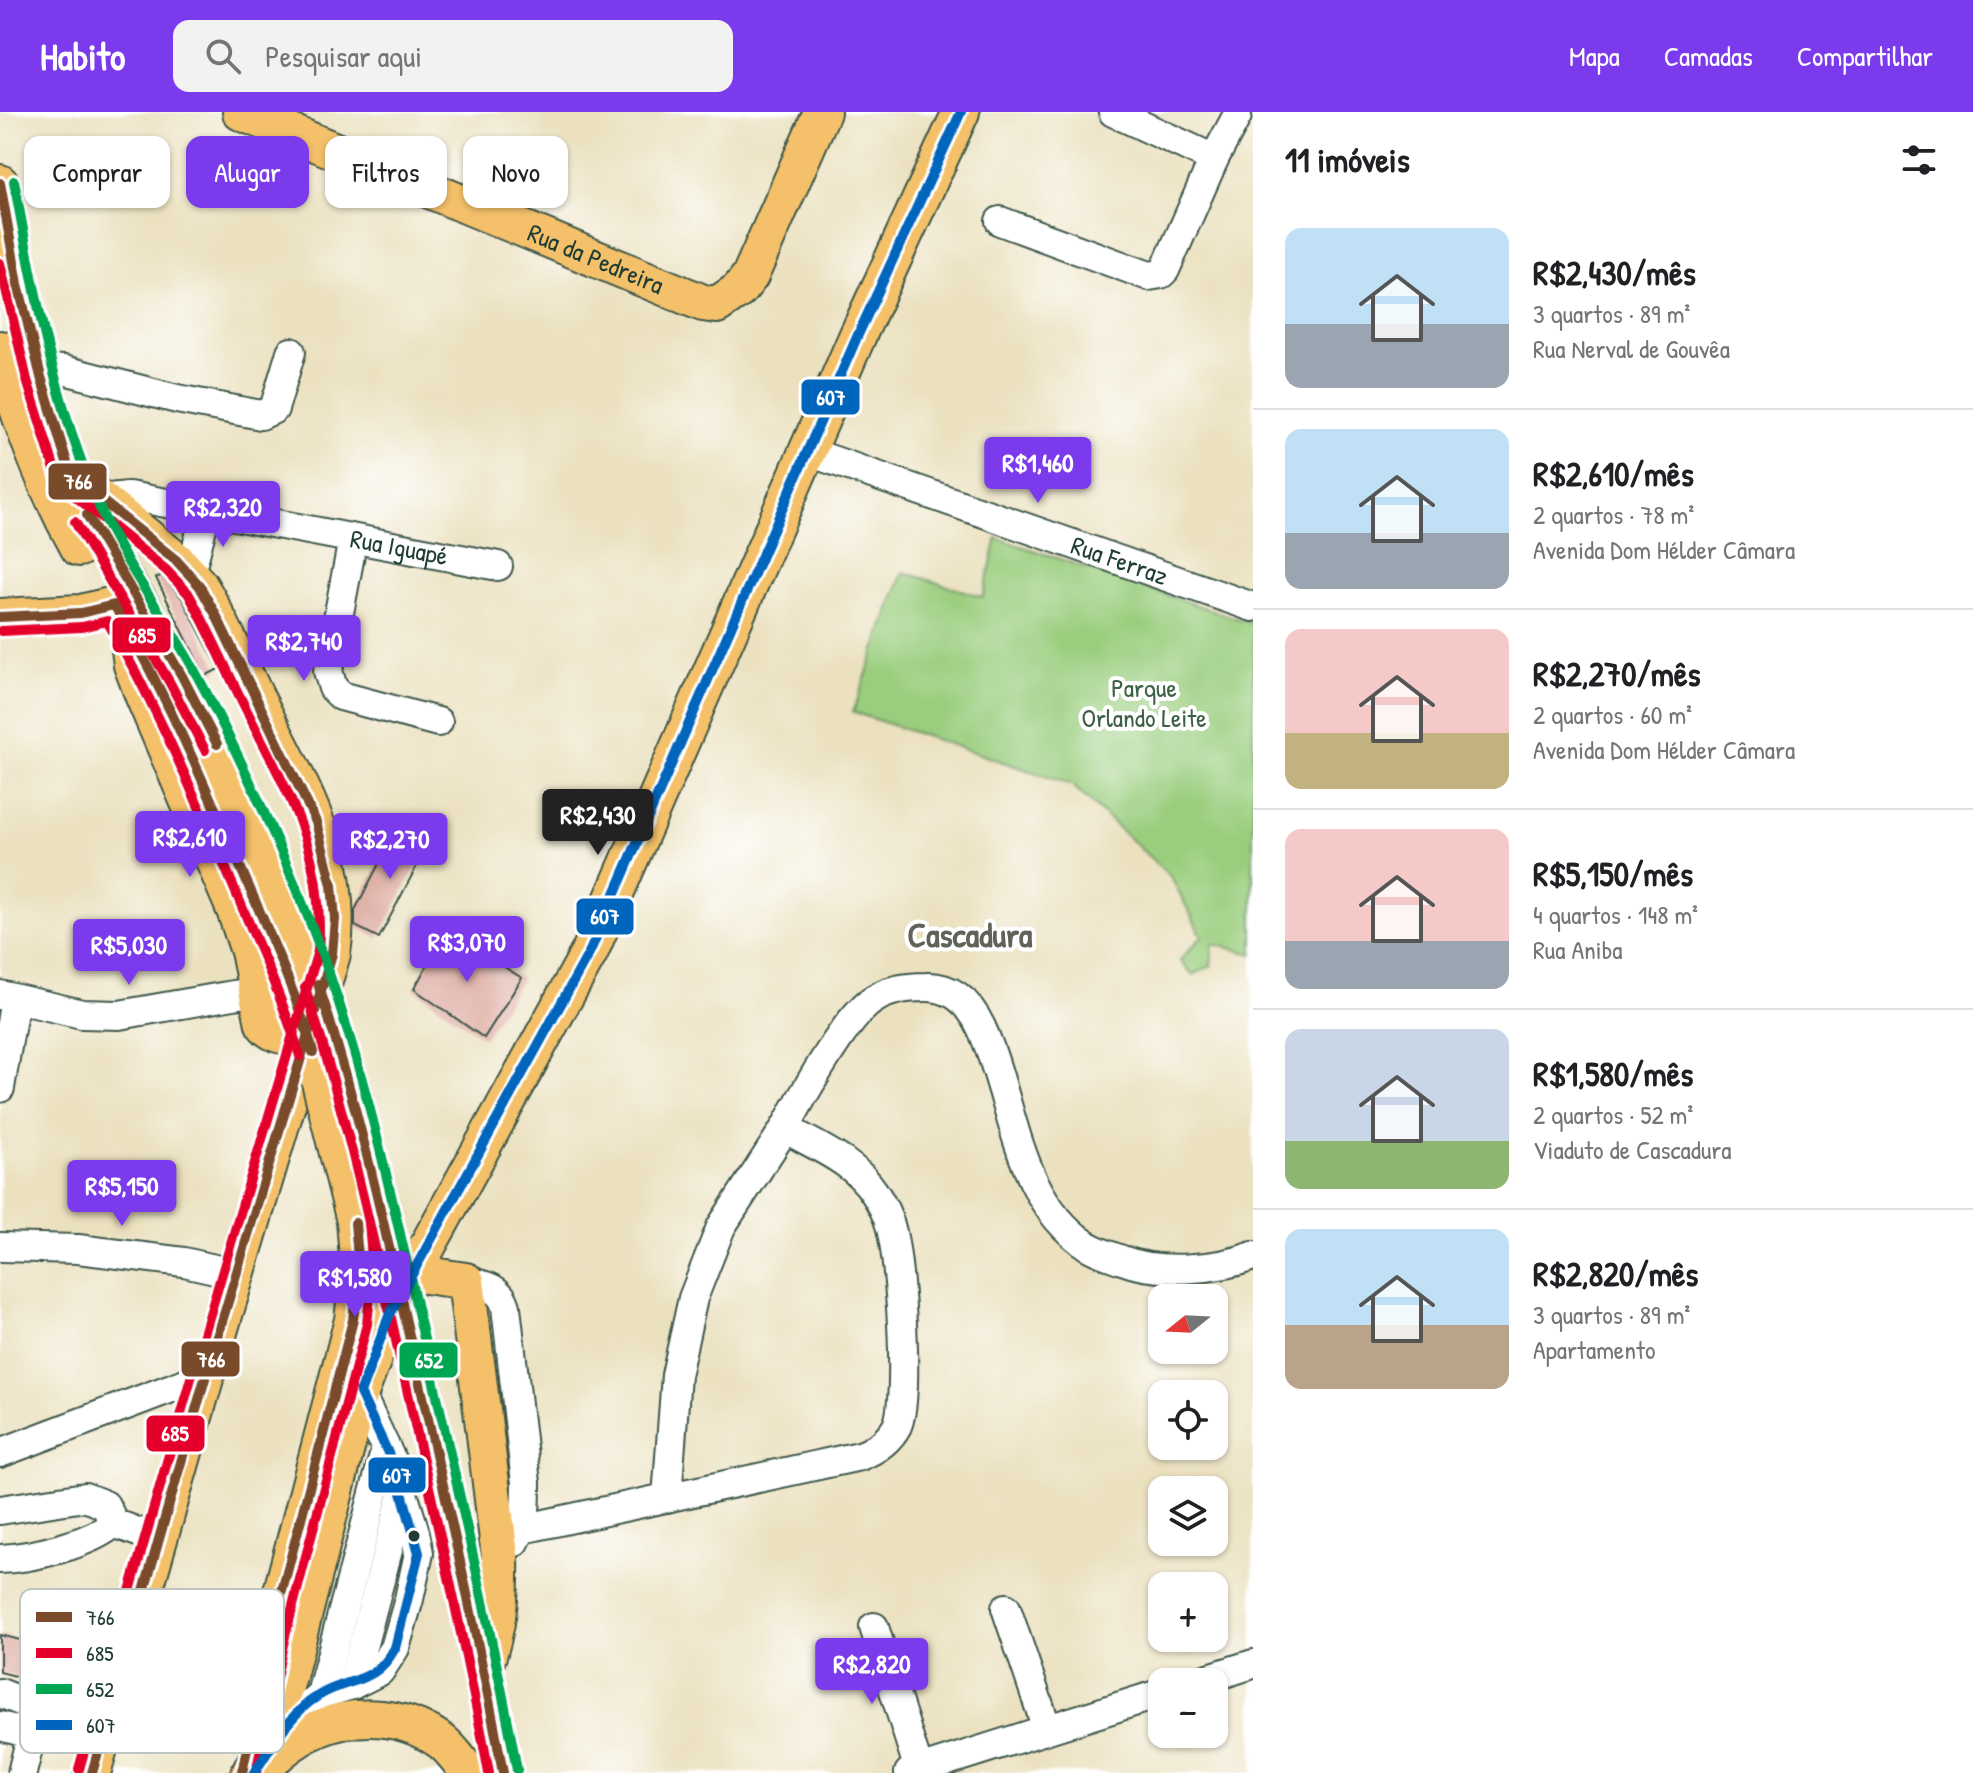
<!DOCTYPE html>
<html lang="pt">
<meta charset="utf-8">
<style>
:root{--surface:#fff;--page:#f2f2f2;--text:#202124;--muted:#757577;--line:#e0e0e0;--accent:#7c3aed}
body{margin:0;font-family:"Patrick Hand",sans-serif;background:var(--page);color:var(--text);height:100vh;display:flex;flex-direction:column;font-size:30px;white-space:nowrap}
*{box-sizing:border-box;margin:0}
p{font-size:26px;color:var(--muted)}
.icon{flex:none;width:44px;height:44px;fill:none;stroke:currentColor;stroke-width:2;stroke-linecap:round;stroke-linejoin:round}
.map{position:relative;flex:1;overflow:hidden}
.sheet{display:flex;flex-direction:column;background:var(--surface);width:720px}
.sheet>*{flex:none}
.banner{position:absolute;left:24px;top:24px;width:760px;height:72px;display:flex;gap:16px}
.needle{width:52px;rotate:252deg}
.tools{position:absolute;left:1148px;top:1172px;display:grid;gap:16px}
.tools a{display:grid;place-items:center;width:80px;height:80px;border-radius:16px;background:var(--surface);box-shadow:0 2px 6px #0004;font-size:40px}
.price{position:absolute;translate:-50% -68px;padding:0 18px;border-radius:8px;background:var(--accent);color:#fff;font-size:26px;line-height:52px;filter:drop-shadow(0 2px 4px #0008)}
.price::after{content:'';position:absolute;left:50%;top:48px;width:24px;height:18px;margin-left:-12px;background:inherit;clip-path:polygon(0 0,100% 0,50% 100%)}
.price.on{background:#222;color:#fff}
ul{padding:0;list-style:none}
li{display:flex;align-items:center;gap:24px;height:200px;padding:0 32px}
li+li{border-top:2px solid var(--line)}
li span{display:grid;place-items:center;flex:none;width:224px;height:160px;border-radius:16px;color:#555}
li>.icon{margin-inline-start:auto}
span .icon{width:96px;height:96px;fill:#fffc;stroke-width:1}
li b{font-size:34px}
h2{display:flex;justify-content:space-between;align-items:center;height:96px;padding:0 32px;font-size:34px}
.pill{padding:0 28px;border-radius:16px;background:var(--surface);box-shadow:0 2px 6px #0004;font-size:28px;line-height:72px}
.pill.on{background:var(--accent);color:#fff}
header{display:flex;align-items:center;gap:48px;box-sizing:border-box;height:112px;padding:0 40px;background:var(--accent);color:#fff}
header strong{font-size:38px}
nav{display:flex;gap:44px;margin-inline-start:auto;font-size:28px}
.search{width:560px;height:72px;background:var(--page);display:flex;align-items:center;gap:20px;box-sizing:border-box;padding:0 28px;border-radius:16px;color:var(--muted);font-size:30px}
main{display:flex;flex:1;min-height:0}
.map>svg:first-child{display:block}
.green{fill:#9acd7d;stroke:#5c8558;stroke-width:2}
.building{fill:#dca79c}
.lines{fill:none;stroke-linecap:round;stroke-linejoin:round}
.minor-casing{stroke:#3e5649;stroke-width:32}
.major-casing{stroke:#3e5649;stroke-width:40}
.minor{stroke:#fff;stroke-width:28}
.major{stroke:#f4c16a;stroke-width:36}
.major-bridge-casing{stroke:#3e5649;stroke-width:40;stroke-linecap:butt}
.major-bridge{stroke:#f4c16a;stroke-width:36}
.bus-1-casing{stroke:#fff;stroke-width:16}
.bus-2-casing{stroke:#fff;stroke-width:16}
.bus-3-casing{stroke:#fff;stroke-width:16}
.bus-4-casing{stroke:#fff;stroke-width:16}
.bus-1{stroke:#7a4b2a;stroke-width:10}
.bus-2{stroke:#e4002b;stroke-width:10}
.bus-3{stroke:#00a651;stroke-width:10}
.bus-4{stroke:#0065bd;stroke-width:10}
.bus-dot{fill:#1f3d34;stroke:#fff;stroke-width:3}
.labels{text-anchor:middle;stroke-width:8;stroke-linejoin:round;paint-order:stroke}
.street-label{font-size:26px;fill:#1f3d34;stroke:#fff}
.park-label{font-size:26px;fill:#3e6146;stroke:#fff}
.district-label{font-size:34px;font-weight:bold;fill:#616258;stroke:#fff}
.key{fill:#fff;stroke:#bcc5c2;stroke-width:2}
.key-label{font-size:22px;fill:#1f3d34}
.line-badge{stroke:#fff;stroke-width:3}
.badge-label{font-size:22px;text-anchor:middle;font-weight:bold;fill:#fff}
</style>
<header>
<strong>Habito</strong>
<div class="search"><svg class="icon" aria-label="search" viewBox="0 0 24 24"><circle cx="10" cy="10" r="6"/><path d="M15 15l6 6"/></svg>Pesquisar aqui</div>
<nav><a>Mapa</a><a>Camadas</a><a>Compartilhar</a></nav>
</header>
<main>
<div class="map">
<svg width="1253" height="1661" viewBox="0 0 1253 1661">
<rect width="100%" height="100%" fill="#fff"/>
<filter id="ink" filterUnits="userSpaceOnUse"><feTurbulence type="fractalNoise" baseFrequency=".0125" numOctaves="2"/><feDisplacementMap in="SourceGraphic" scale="16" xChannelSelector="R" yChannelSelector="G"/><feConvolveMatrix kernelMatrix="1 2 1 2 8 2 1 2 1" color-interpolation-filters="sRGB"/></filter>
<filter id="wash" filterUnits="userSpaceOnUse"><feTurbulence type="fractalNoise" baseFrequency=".006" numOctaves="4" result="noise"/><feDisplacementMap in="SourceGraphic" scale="32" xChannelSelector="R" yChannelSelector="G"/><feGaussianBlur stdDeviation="1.8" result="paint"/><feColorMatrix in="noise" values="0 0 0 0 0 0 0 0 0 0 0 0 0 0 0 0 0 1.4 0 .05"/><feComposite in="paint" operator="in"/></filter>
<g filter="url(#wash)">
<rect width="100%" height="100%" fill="#ebe1bf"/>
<polygon class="green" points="997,426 1253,512 1253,842 1213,832 1211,854 1193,863 1180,848 1202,824 1171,765 1072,673 853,600 903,460 983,485"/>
<g id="blocks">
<g class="building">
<polygon points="162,463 182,486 219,557 205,564 156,466"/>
<polygon points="399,713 430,729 379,826 355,814 355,798"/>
<polygon points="446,819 522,866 484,926 414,877"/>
<polygon points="0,1523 36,1532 27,1567 0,1560"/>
</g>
</g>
</g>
<g filter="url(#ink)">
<use href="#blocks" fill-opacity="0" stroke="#3e5649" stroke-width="2"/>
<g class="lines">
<defs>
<g id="minor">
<polyline points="1113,0 1214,47"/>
<polyline points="1000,109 1149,164 1161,162 1165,158 1214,47 1237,4"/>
<polyline points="40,257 64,258 177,287 261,303 274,297 291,240"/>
<path id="s1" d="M806 339 1253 495"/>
<path id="s2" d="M98 387 129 384 498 454"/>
<polyline points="353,427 328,559 333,576 341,584 438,610"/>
<polyline points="190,462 206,400"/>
<polyline points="0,883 82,902 119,903 256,879"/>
<polyline points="0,976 15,887"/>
<polyline points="0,1135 78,1137 184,1150 237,1162"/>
<path d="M466 1169C484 1173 501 1175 506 1195L526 1371C526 1392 526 1411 515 1430"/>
<polyline points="0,1341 206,1263"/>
<polyline points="667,1386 676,1263 693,1186 721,1115 785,1016"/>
<polyline points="0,1398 85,1385 105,1393 114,1411 159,1428"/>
<path d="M522 1417 860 1344C876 1338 889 1329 897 1314 910 1286 900 1144 890 1113 887 1102 880 1089 874 1080 853 1048 816 1035 785 1016 802 985 846 904 874 887 888 878 909 875 926 875 953 874 970 892 981 915 1015 989 1014 1085 1088 1134 1098 1140 1111 1144 1122 1148 1158 1162 1217 1158 1253 1144"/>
<path d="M0 1447C31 1446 91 1432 114 1411"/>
<polyline points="1006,1496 1047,1617"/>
<polyline points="874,1515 919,1658"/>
<polyline points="1196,1570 1253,1552"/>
<polyline points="352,1573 403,1382"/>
<polyline points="0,1581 38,1596 22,1661"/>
<polyline points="321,1582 386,1336"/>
<polyline points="0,1614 31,1622"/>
<polyline points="270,1636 295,1605 321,1582 352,1573 380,1559 395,1536 409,1487 419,1441 415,1420 395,1356 360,1281"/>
<polyline points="909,1661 1162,1581"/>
</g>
<g id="major">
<path id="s3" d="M241 0 669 177 703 191 717 193 739 178 750 164 822 0"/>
<path d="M0 71C19 183 41 301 89 406 103 437 124 465 142 495 169 540 194 587 218 634"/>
<path d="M0 237C19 307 43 372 79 436"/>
<path d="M71 364 176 448 199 473C221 509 238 549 257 588 298 671 347 745 332 842L206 1263 92 1661"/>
<polyline points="0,505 81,501 114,493"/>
<path d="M127 514 132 553 144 585 235 798 249 839 264 912C275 926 296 927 310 918"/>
<path d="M412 1161 466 1169 500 1444C501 1486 498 1515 484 1556"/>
<polyline points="465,1466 503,1661"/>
<polyline points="251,1614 270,1525"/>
<polyline points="250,1661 266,1629 287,1568 360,1281 389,1204 590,839 857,225 961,0"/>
<path d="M260 1661C303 1606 381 1587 441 1629 452 1637 460 1650 469 1661"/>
</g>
</defs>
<use href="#minor" class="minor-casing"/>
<use href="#major" class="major-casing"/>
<use href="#minor" class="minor"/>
<use href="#major" class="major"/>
<defs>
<g id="major-bridge">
<polyline points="218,634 299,819 329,902 381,1103 465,1466"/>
<polyline points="193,644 304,906 355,1109 359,1157 353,1208 270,1525"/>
</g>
</defs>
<use href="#major-bridge" class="major-bridge-casing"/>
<use href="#major-bridge" class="major-bridge"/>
<defs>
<g id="bus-1">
<polyline points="0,71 18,172 41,265 71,364 176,448 199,473 215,501 316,710 332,773 335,807 332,842 206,1263 92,1661"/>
<polyline points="87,403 182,564 217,632"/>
<path d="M0 505 81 501 114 493C163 576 201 664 239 752 266 814 294 875 313 940"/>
<path d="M318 872C358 993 385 1117 413 1241 445 1381 477 1520 503 1661"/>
<polyline points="242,1661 270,1525 353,1208 359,1157 355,1111"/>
</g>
<g id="bus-2">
<path d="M0 151 27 268 59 371 166 458 188 481C210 519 226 558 246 597 288 682 326 740 318 839L193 1259 79 1657"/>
<polyline points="75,410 170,571 205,638"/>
<path d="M1 519 82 515 107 509C154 588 189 672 226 757 252 819 280 879 300 944"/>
<path d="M305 876C345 997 372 1122 400 1246 431 1384 463 1522 489 1661"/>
<polyline points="256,1661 284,1528 367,1212 373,1157 369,1110"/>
</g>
<path id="bus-3" d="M14 69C34 179 54 290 99 394 123 451 162 500 192 554 238 638 277 726 312 815 361 941 389 1073 419 1205 453 1356 489 1506 517 1658"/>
<path id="bus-4" d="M254 1661C272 1634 289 1602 318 1584 349 1565 375 1573 395 1536L419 1441 395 1356 360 1281 389 1204 590 839 857 225 961 0"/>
</defs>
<use href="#bus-1" class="bus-1-casing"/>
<use href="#bus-2" class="bus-2-casing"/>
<use href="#bus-3" class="bus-3-casing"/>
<use href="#bus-4" class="bus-4-casing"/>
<use href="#bus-1" class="bus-1"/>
<use href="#bus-2" class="bus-2"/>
<use href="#bus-3" class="bus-3"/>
<use href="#bus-4" class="bus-4"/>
</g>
</g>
<circle class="bus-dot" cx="414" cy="1424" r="7"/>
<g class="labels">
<g class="street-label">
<text dy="9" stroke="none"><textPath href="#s3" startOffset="384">Rua da Pedreira</textPath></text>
<text dy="9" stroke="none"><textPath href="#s2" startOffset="306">Rua Iguapé</textPath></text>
<text dy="9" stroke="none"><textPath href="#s1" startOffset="332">Rua Ferraz</textPath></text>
</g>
<g class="park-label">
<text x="1144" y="585">Parque<tspan x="1144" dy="30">Orlando Leite</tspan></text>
</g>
<g class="district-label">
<text x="970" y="835">Cascadura</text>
</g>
</g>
<rect x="20" y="1477" width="264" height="164" rx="12" class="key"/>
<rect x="36" y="1500" width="36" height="10" fill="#7a4b2a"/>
<rect x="36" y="1536" width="36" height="10" fill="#e4002b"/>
<rect x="36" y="1572" width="36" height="10" fill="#00a651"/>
<rect x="36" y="1608" width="36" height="10" fill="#0065bd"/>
<g class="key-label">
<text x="86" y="1513">766</text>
<text x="86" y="1549">685</text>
<text x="86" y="1585">652</text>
<text x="86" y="1621">607</text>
</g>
<g class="line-badge">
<rect x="800" y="266" width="61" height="38" rx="8" fill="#0065bd"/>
<rect x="47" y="350" width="61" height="39" rx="8" fill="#7a4b2a"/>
<rect x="111" y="504" width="61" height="38" rx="8" fill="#e4002b"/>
<rect x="575" y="785" width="60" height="39" rx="8" fill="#0065bd"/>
<rect x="180" y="1228" width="61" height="38" rx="8" fill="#7a4b2a"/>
<rect x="398" y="1229" width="61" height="38" rx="8" fill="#00a651"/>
<rect x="145" y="1302" width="61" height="39" rx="8" fill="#e4002b"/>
<rect x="367" y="1344" width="60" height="38" rx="8" fill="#0065bd"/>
</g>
<g class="badge-label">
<text x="831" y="293">607</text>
<text x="78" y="377">766</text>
<text x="142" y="531">685</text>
<text x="605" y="812">607</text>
<text x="211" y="1255">766</text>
<text x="429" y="1256">652</text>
<text x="175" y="1329">685</text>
<text x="397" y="1371">607</text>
</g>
</svg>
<div class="tools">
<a><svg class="needle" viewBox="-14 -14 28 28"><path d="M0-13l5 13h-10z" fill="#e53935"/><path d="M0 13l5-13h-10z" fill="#757577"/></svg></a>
<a><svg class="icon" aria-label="locate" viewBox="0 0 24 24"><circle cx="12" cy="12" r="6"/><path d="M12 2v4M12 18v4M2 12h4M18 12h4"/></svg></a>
<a><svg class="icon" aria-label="layers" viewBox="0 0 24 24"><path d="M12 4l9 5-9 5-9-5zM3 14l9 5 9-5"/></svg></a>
<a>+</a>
<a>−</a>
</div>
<b class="price" style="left:1038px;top:393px">R$1,460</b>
<b class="price" style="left:223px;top:437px">R$2,320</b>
<b class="price" style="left:304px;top:571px">R$2,740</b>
<b class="price on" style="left:598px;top:745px">R$2,430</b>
<b class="price" style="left:190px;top:767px">R$2,610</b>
<b class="price" style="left:390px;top:769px">R$2,270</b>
<b class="price" style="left:467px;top:872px">R$3,070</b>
<b class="price" style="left:129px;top:875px">R$5,030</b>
<b class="price" style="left:122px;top:1116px">R$5,150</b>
<b class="price" style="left:355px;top:1207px">R$1,580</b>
<b class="price" style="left:872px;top:1594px">R$2,820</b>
<div class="banner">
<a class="pill">Comprar</a>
<a class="pill on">Alugar</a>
<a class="pill">Filtros</a>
<a class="pill">Novo</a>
</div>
</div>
<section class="sheet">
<h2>11 imóveis<svg class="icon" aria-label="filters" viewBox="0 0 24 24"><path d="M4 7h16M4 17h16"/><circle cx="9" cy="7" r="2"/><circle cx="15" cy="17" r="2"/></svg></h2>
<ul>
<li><span style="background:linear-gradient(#bfe0f5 60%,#9aa5b1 0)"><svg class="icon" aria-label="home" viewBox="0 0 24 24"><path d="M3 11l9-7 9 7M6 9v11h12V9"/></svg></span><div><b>R$2,430/mês</b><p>3 quartos · 89 m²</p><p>Rua Nerval de Gouvêa</p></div></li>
<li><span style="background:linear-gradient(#bfe0f5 65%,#9aa5b1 0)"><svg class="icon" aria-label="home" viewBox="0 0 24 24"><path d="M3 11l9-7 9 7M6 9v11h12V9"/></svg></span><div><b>R$2,610/mês</b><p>2 quartos · 78 m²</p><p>Avenida Dom Hélder Câmara</p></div></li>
<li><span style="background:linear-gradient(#f6c9c9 65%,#c2b280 0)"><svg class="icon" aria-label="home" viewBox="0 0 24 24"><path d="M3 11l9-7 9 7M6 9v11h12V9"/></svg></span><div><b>R$2,270/mês</b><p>2 quartos · 60 m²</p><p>Avenida Dom Hélder Câmara</p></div></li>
<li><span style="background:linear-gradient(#f6c9c9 70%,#9aa5b1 0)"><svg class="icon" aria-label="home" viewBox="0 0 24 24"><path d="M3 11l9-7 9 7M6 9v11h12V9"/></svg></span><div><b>R$5,150/mês</b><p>4 quartos · 148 m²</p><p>Rua Aniba</p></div></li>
<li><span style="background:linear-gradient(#c9d6e8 70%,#8fb573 0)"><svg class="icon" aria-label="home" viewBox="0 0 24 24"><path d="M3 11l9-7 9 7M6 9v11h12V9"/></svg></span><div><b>R$1,580/mês</b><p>2 quartos · 52 m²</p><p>Viaduto de Cascadura</p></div></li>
<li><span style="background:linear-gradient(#bfe0f5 60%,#b9a48a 0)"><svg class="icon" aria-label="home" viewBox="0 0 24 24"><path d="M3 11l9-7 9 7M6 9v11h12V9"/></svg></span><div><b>R$2,820/mês</b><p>3 quartos · 89 m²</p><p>Apartamento</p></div></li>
</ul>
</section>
</main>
